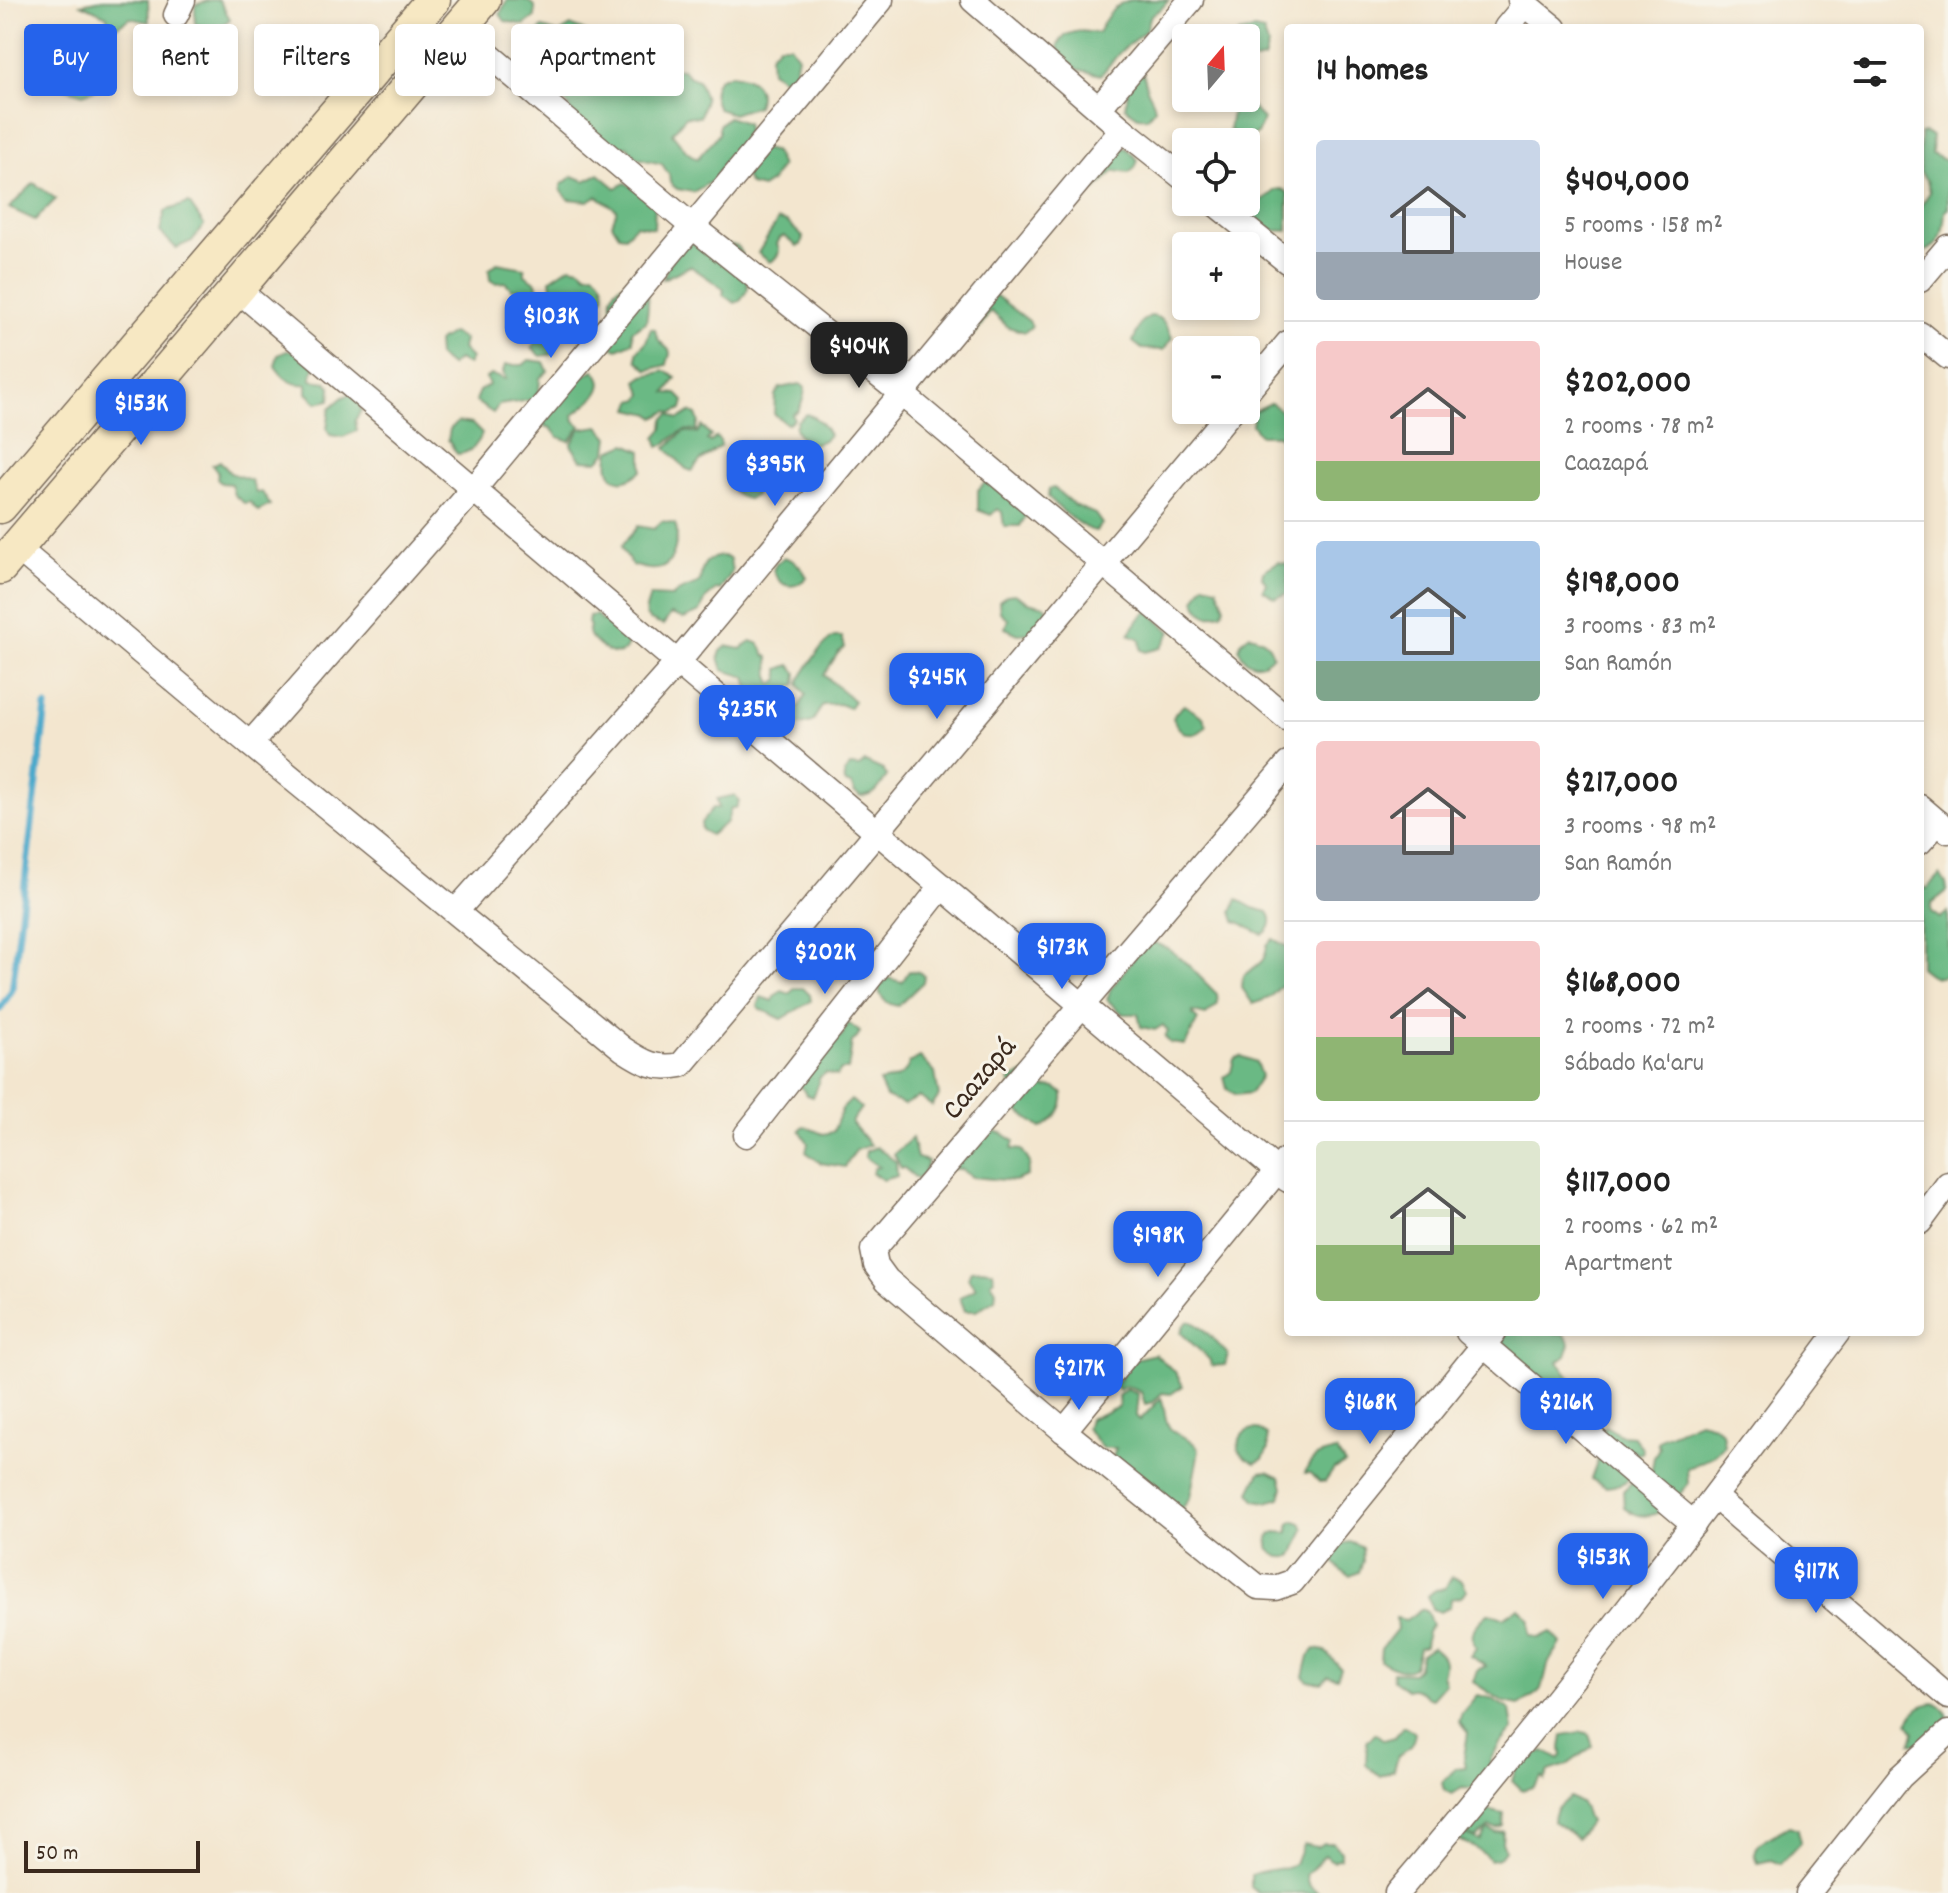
<!DOCTYPE html>
<meta charset="utf-8">
<style>
:root{--surface:#fff;--page:#f6f6f6;--text:#222;--muted:#767676;--line:#e0e0e0;--accent:#2563eb}
body{margin:0;font-family:Dekko,sans-serif;background:var(--page);color:var(--text);height:100vh;display:flex;flex-direction:column;font-size:30px;white-space:nowrap}
*{box-sizing:border-box;margin:0}
p{font-size:26px;color:var(--muted)}
.icon{flex:none;width:44px;height:44px;fill:none;stroke:currentColor;stroke-width:2;stroke-linecap:round;stroke-linejoin:round}
.map{position:relative;flex:1;overflow:hidden}
.side{position:absolute;left:1284px;top:24px;width:640px;height:1312px;display:flex;flex-direction:column;background:var(--surface);border-radius:8px;box-shadow:0 4px 12px #0003}
.side>*{flex:none}
.hud{position:absolute;left:24px;top:24px;width:760px;height:72px;display:flex;gap:16px}
.needle{width:52px;rotate:19deg}
.tools{position:absolute;left:1172px;top:24px;display:grid;gap:16px}
.tools a{display:grid;place-items:center;width:88px;height:88px;border-radius:8px;background:var(--surface);box-shadow:0 4px 12px #0003;font-size:40px}
.scale{position:absolute;left:24px;bottom:20px;width:176px;box-sizing:border-box;padding-left:8px;border:4px solid #3b2a1e;border-top:0;font-size:22px;line-height:28px;white-space:nowrap;color:#3b2a1e;-webkit-text-stroke:6px #f7f3e8;paint-order:stroke}
.price{position:absolute;translate:-50% -68px;padding:0 18px;border-radius:16px;background:var(--accent);color:#fff;font-size:26px;line-height:52px;filter:drop-shadow(0 2px 4px #0008)}
.price::after{content:'';position:absolute;left:50%;top:48px;width:24px;height:18px;margin-left:-12px;background:inherit;clip-path:polygon(0 0,100% 0,50% 100%)}
.price.selected{background:#222;color:#fff}
ul{padding:0;list-style:none}
li{display:flex;align-items:center;gap:24px;height:200px;padding:0 32px}
li+li{border-top:2px solid var(--line)}
li span{display:grid;place-items:center;flex:none;width:224px;height:160px;border-radius:8px;color:#555}
li>.icon{margin-inline-start:auto}
span .icon{width:96px;height:96px;fill:#fffc;stroke-width:1}
li b{font-size:34px}
h2{display:flex;justify-content:space-between;align-items:center;height:96px;padding:0 32px;font-size:34px}
.pill{padding:0 28px;border-radius:8px;background:var(--surface);box-shadow:0 4px 12px #0003;font-size:28px;line-height:72px}
.pill.selected{background:var(--accent);color:#fff}
.map>svg:first-child{display:block}
.forest{fill:#6ab984;stroke:#527251;stroke-width:2}
.lines{fill:none;stroke-linecap:round;stroke-linejoin:round}
.stream{stroke:#4ca9cb;stroke-width:7}
.street-casing{stroke:#7b6c5c;stroke-width:27}
.secondary-casing{stroke:#7b6c5c;stroke-width:37}
.street{stroke:#fff;stroke-width:24}
.secondary{stroke:#f7e8c3;stroke-width:34}
.labels{text-anchor:middle;stroke-width:6;stroke-linejoin:round;paint-order:stroke}
.street-label{font-size:30px;fill:#3b2a1e;stroke:#f7f3e8}
</style>
<div class="map">
<svg width="1948" height="1893" viewBox="0 0 1948 1893">
<rect width="100%" height="100%" fill="#f7f3e8"/>
<filter id="ink" filterUnits="userSpaceOnUse"><feTurbulence type="fractalNoise" baseFrequency=".0125" numOctaves="2"/><feDisplacementMap in="SourceGraphic" scale="16" xChannelSelector="R" yChannelSelector="G"/><feConvolveMatrix kernelMatrix="1 2 1 2 8 2 1 2 1" color-interpolation-filters="sRGB"/></filter>
<filter id="wash" filterUnits="userSpaceOnUse"><feTurbulence type="fractalNoise" baseFrequency=".006" numOctaves="4" result="noise"/><feDisplacementMap in="SourceGraphic" scale="32" xChannelSelector="R" yChannelSelector="G"/><feGaussianBlur stdDeviation="1.8" result="paint"/><feColorMatrix in="noise" values="0 0 0 0 0 0 0 0 0 0 0 0 0 0 0 0 0 1.4 0 .05"/><feComposite in="paint" operator="in"/></filter>
<g filter="url(#wash)">
<rect width="100%" height="100%" fill="#f3e6cf"/>
<g class="forest">
<polygon points="103,0 148,0 149,22 130,18 108,32 107,16 81,4"/>
<polygon points="210,0 219,0 230,19 217,29 195,24 195,5"/>
<polygon points="507,0 527,0 535,6 535,17 524,25 505,21 500,14"/>
<path d="M1131 0H1169L1161 9 1151 15 1146 30 1120 52 1101 75 1077 69 1059 53 1058 45 1065 35 1079 31 1098 33C1105 19 1114 3 1131 0Z"/>
<path d="M571 26C587 31 598 36 606 51 611 60 605 56 613 62 622 69 632 71 639 79L662 68 682 69 688 76 698 80 705 99 700 117 686 116 672 133 687 152 697 159 719 134V125L728 117 746 123 747 130 737 148 725 160 714 180 693 192 677 189 670 183 669 175 662 164 637 158 627 146 615 147 570 113V107L544 82 534 77 525 55 532 51V39L542 28 559 33Z"/>
<polygon points="1254,30 1264,32 1268,46 1264,59 1255,61 1246,59 1246,38 1234,38 1239,33"/>
<path d="M170 31 171 51 189 75C169 80 154 78 140 63L143 44Z"/>
<polygon points="87,45 110,67 101,88 83,94 54,85 63,59"/>
<polygon points="779,45 790,45 798,56 794,75 786,80 771,71 770,55"/>
<path d="M1140 69C1147 77 1144 83 1148 91 1151 98 1154 100 1155 108L1147 118 1138 116 1125 107 1128 94 1123 78Z"/>
<path d="M731 74C751 76 764 85 757 106L733 114 718 109C713 98 711 91 718 79Z"/>
<polygon points="1243,103 1252,106 1263,120 1257,134 1243,137 1229,130 1232,112"/>
<path d="M1924 133 1932 136 1931 154 1948 162V208L1945 211C1943 228 1944 245 1925 251L1920 260V207L1930 192 1927 181 1920 172V134Z"/>
<path d="M1119 148H1127L1138 160 1135 168 1129 173 1114 171C1104 180 1099 191 1085 195L1078 191Z"/>
<polygon points="762,149 774,151 781,166 771,182 762,188 750,185 744,176"/>
<polygon points="599,174 616,188 625,183 655,200 654,228 636,225 625,236 619,235 612,224 617,210 597,196 588,201 568,199 561,190 561,185 573,176 585,181"/>
<polygon points="34,183 56,199 35,220 9,208"/>
<path d="M1282 189 1288 193V231L1263 230 1252 218 1249 209C1255 202 1266 200 1275 190Z"/>
<polygon points="189,203 204,225 192,241 176,248 160,232 165,211"/>
<path d="M778 220 787 222 803 237 801 245 797 246 784 236 780 238 777 244C782 251 777 259 770 262L758 253Z"/>
<polygon points="680,235 737,246 742,255 748,289 740,301 735,303 723,295 724,289 690,266 663,279"/>
<polygon points="497,263 525,268 525,275 536,282 538,291 534,296 523,294 519,289 512,289 505,282 495,283 490,280 489,270"/>
<path d="M570 266 580 268 587 274 594 273C603 279 606 287 604 297L593 306 575 304 582 311C579 323 573 324 563 329L553 354 541 356 532 348 536 340 533 333 541 326 552 325 556 313 564 306 556 309 552 306 548 294 552 287 551 279Z"/>
<path d="M629 282H638C651 296 649 304 646 322L632 331 633 342 618 349 610 346C612 341 614 337 615 333 617 316 599 289 629 282Z"/>
<polygon points="995,295 1029,321 1032,326 1025,332 1008,327 991,311 975,334 959,335"/>
<path d="M1150 316C1163 316 1168 327 1172 338L1164 350 1142 349 1133 342 1141 322Z"/>
<path d="M651 328 655 329C656 344 670 347 670 353 670 357 667 361 667 365L648 370 637 360V352L646 342Z"/>
<polygon points="452,333 464,340 462,349 471,358 468,365 458,360 450,366 438,356 437,342"/>
<path d="M304 350 315 365 311 380 327 382 331 387 330 400 317 403 307 393V384C292 386 283 378 275 366L278 355 287 351Z"/>
<polygon points="529,360 544,362 548,371 540,378 539,393 530,400 499,405 493,413 476,402 479,391 489,385 486,378 491,375 506,379 503,372 505,365 523,365"/>
<path d="M594 370C613 388 588 403 573 415L575 421 581 426 570 441 558 437 551 428 539 424 579 378Z"/>
<polygon points="666,371 676,378 666,393 677,394 684,401 682,409 673,413 668,411 655,418 651,414 630,409 633,401 640,399 643,394 637,381 644,376"/>
<path d="M800 384 805 387C805 395 801 405 798 411L792 414 794 419 787 424 774 414 775 395 780 388Z"/>
<polygon points="351,394 357,399 361,411 355,420 357,431 343,437 330,435 327,429 330,408 343,397"/>
<path d="M1271 403C1293 416 1288 436 1288 459L1283 454 1284 446 1278 435H1260L1252 425 1254 411Z"/>
<path d="M690 412 696 415 699 421 696 431C676 427 675 441 659 447L656 437 663 429 664 419 670 414 679 419Z"/>
<path d="M806 414C817 417 824 425 829 435 816 449 802 445 795 428L797 421Z"/>
<path d="M458 422 472 424 482 434C478 445 469 454 457 454L448 440 450 429Z"/>
<polygon points="599,426 609,437 607,452 598,461 581,460 571,445 580,429"/>
<polygon points="702,426 711,436 707,440 711,442 716,437 720,441 721,446 700,461 692,471 686,469 666,448 684,431 697,433"/>
<path d="M626 444 642 451V470C620 491 603 478 610 451Z"/>
<polygon points="220,461 230,473 251,480 256,493 262,492 270,505 258,511 250,502 244,503 234,495 231,484 221,483 217,479 218,473 212,465"/>
<path d="M744 465 755 469 759 481 755 495 748 499C729 495 725 481 737 466Z"/>
<polygon points="987,480 1027,514 1020,526 1004,526 1002,512 997,509 991,515 978,510 978,490"/>
<path d="M1054 488 1074 505 1095 514 1102 524 1096 531C1083 530 1058 508 1048 497L1049 489Z"/>
<path d="M662 521 675 524C678 532 677 535 676 543 671 572 657 573 632 565L621 548C625 538 633 535 638 526L654 529Z"/>
<path d="M723 556 730 559 732 572 720 590 717 589 706 598 700 612 684 619 671 614 663 625C640 618 644 615 650 596L672 597C681 587 690 589 700 582 702 565 704 558 723 556Z"/>
<path d="M784 557C795 560 802 567 807 577 794 591 780 588 773 570L776 564Z"/>
<polygon points="1278,562 1288,564 1288,593 1275,598 1263,590 1266,583 1262,577 1263,571"/>
<polygon points="1204,584 1217,587 1225,607 1222,613 1209,616 1201,611 1195,600"/>
<polygon points="1015,594 1028,602 1046,606 1049,614 1031,633 1018,634 1005,628 1008,619 1000,612 999,601 1007,595"/>
<polygon points="1148,611 1171,632 1161,648 1146,652 1141,650 1140,639 1129,634 1140,618"/>
<path d="M597 615 601 621 612 619 629 634C629 668 599 651 588 633L590 626 588 623 589 616Z"/>
<path d="M1250 635C1264 639 1268 641 1273 655 1261 670 1245 666 1239 649L1241 642Z"/>
<path d="M834 637H842L845 647 838 653 824 675 854 701 849 708 839 704 823 705 812 722 798 726 787 721 790 713 799 707 806 695 799 685 800 679C809 666 819 646 834 637Z"/>
<path d="M751 641C760 643 763 646 764 655L769 657 770 679 773 685 779 679V669L790 665 797 673 796 684 785 692 786 698 776 707 768 704 762 698H757L750 692 746 677 723 670 719 657 721 651 727 646 741 649Z"/>
<path d="M1184 705 1203 717 1207 725C1195 740 1180 736 1173 718L1176 712Z"/>
<path d="M865 762 883 770 887 776C879 788 877 795 861 797L855 793 851 785 845 783 844 773 850 766 859 767Z"/>
<polygon points="735,795 739,801 736,808 731,808 727,822 710,835 702,830 701,823 713,808 719,808 717,799"/>
<path d="M1940 874 1946 884 1947 891 1931 904V912L1940 918 1948 912V973C1937 982 1929 975 1920 967V886L1926 889Z"/>
<path d="M1237 899 1253 908 1268 912C1274 920 1271 930 1263 934 1252 932 1246 923 1235 921L1232 912Z"/>
<path d="M1273 939 1288 947V979L1269 998 1253 1004 1242 988 1243 976C1255 965 1265 966 1267 945Z"/>
<path d="M1146 942C1172 941 1199 978 1217 994L1218 1004 1206 1015 1193 1012V1015L1198 1020 1185 1045 1170 1043 1165 1037 1168 1031 1163 1025 1155 1030 1141 1027 1138 1014H1123L1107 1000 1110 990Z"/>
<path d="M909 971 919 972 924 976 923 982 898 1006C887 1004 879 998 879 987L888 978 902 982Z"/>
<polygon points="795,988 803,988 810,995 811,1001 782,1019 760,1009 758,1006 761,997 773,1001 774,996 782,991 790,994"/>
<polygon points="848,1023 860,1032 857,1038 852,1042 848,1070 841,1070 837,1076 826,1073 820,1077 813,1097 807,1095 799,1084 835,1038 842,1036"/>
<polygon points="1241,1056 1256,1062 1261,1076 1250,1093 1236,1095 1227,1089 1224,1077 1231,1072 1234,1059"/>
<path d="M920 1057 935 1073 939 1096 932 1106 919 1097 904 1105 886 1097 879 1082C892 1080 906 1077 909 1063Z"/>
<path d="M1047 1064 1050 1067 1040 1083 1045 1088C1054 1086 1057 1088 1063 1094 1065 1108 1053 1122 1041 1128L1017 1110 1019 1105 1009 1080Z"/>
<polygon points="851,1100 861,1108 851,1122 870,1145 856,1150 845,1167 821,1163 806,1152 808,1143 800,1130 804,1126 823,1134 833,1132 842,1109"/>
<polygon points="989,1131 1002,1133 1014,1141 1012,1149 1022,1150 1030,1163 1027,1176 1014,1181 972,1177 960,1169 950,1169 975,1142 981,1144 983,1135"/>
<polygon points="912,1138 917,1158 928,1161 923,1174 917,1179 904,1168 901,1168 894,1154"/>
<polygon points="877,1147 896,1162 897,1176 883,1180 872,1173 874,1168 879,1167 865,1157 866,1151"/>
<polygon points="983,1269 993,1271 994,1279 991,1282 996,1290 995,1299 976,1311 965,1311 960,1298 976,1288 968,1278 971,1270"/>
<path d="M1189 1321C1205 1326 1215 1343 1228 1354L1225 1365 1212 1366 1209 1359 1181 1333 1184 1325Z"/>
<polygon points="1505,1332 1555,1332 1555,1334 1564,1335 1570,1344 1566,1356 1558,1362 1576,1385 1576,1394 1565,1401 1496,1350 1503,1342"/>
<polygon points="1155,1354 1176,1373 1183,1386 1171,1394 1162,1393 1153,1402 1145,1404 1141,1392 1126,1386 1119,1390 1114,1386 1134,1359"/>
<path d="M1126 1389 1138 1394 1136 1416 1140 1420 1161 1398C1165 1406 1164 1417 1168 1425 1173 1437 1190 1434 1199 1450L1190 1498 1176 1516 1128 1477 1125 1464 1112 1460 1116 1448H1102L1086 1428 1089 1419 1119 1407 1118 1396Z"/>
<path d="M1699 1421 1714 1425 1722 1432 1724 1445C1713 1459 1702 1461 1687 1469L1688 1484C1672 1505 1650 1529 1624 1507L1623 1491 1635 1479 1651 1474 1654 1457 1659 1448 1657 1442 1662 1437Z"/>
<path d="M1606 1426 1620 1435 1633 1436 1643 1450 1642 1453 1637 1454 1634 1450 1625 1453 1626 1455 1632 1452 1639 1458C1636 1478 1626 1485 1606 1487L1591 1479 1599 1457 1597 1430H1602Z"/>
<path d="M1257 1429 1267 1435 1268 1449 1263 1459 1255 1463 1246 1458 1238 1449C1239 1435 1244 1430 1257 1429Z"/>
<path d="M1336 1451 1345 1464 1334 1469 1325 1482H1319L1311 1473H1305C1311 1456 1319 1455 1336 1451Z"/>
<polygon points="1268,1471 1280,1477 1283,1487 1280,1498 1267,1502 1255,1500 1250,1492 1260,1472"/>
<path d="M1295 1521 1301 1523 1304 1529 1293 1556C1282 1559 1275 1557 1268 1548L1269 1536 1275 1532 1288 1533 1290 1523Z"/>
<path d="M1352 1542 1362 1547 1363 1561 1359 1572 1350 1576 1340 1570 1333 1561C1334 1548 1338 1543 1352 1542Z"/>
<polygon points="1452,1577 1462,1580 1467,1590 1461,1596 1451,1599 1450,1607 1440,1612 1432,1609 1428,1596 1435,1590 1445,1588"/>
<path d="M1519 1608 1530 1620V1635L1539 1638 1551 1632 1561 1643C1558 1650 1550 1658 1548 1665 1542 1692 1544 1690 1519 1705L1504 1702 1473 1682 1477 1670 1486 1666 1470 1656 1476 1648C1467 1631 1476 1625 1489 1613L1503 1618Z"/>
<path d="M1421 1609 1427 1612 1432 1625 1427 1632 1425 1646 1419 1648 1414 1667C1404 1674 1390 1666 1380 1661L1381 1649 1397 1629 1396 1618 1406 1620Z"/>
<path d="M1432 1647C1443 1655 1447 1661 1442 1674L1445 1683 1432 1698C1423 1696 1417 1686 1407 1690L1393 1680 1392 1672 1413 1673 1418 1667 1421 1654Z"/>
<polygon points="1315,1649 1325,1651 1341,1669 1337,1678 1328,1676 1322,1683 1308,1681 1304,1676 1309,1656"/>
<polygon points="1477,1695 1491,1698 1510,1710 1513,1729 1500,1744 1490,1760 1490,1768 1474,1789 1462,1788 1452,1794 1444,1790 1442,1783 1456,1768 1466,1767 1464,1757 1468,1733 1459,1722 1462,1713"/>
<path d="M1934 1703C1947 1708 1948 1713 1948 1726L1920 1745 1911 1743 1914 1732 1908 1723C1915 1709 1919 1705 1934 1703Z"/>
<path d="M1404 1726 1415 1732C1414 1744 1408 1750 1398 1756L1394 1770 1380 1776 1366 1764 1367 1742 1375 1733 1384 1740 1395 1737Z"/>
<path d="M1580 1732 1589 1735 1593 1746 1567 1765 1549 1771 1545 1780 1542 1777 1533 1787 1522 1790 1512 1780 1517 1767C1531 1762 1533 1756 1544 1751L1558 1759 1562 1756 1561 1748 1563 1735Z"/>
<path d="M1570 1797C1588 1806 1582 1808 1589 1822L1577 1838 1553 1821C1553 1809 1562 1804 1570 1797Z"/>
<polygon points="1481,1809 1504,1814 1503,1826 1497,1829 1489,1827 1476,1838 1467,1835 1465,1825"/>
<polygon points="1789,1826 1798,1829 1800,1843 1780,1864 1771,1860 1758,1863 1755,1853 1758,1844"/>
<polygon points="1488,1829 1496,1833 1503,1831 1502,1842 1505,1850 1499,1858 1491,1860 1474,1847 1457,1839 1461,1832 1480,1841"/>
<path d="M1323 1843H1333L1341 1850V1858L1332 1861 1325 1855 1306 1875 1308 1884 1319 1893H1258L1251 1887V1875C1263 1868 1288 1871 1295 1862 1299 1857 1300 1849 1304 1844L1317 1847Z"/>
</g>
<g class="lines">
<polyline class="stream" points="0,1009 12,990 46,707"/>
</g>
</g>
<g filter="url(#ink)">
<g class="lines">
<defs>
<g id="street">
<polyline points="973,0 1122,129 1186,180"/>
<polyline points="1520,0 1554,28"/>
<polyline points="176,15 183,0"/>
<polyline points="1506,28 1525,5"/>
<polyline points="458,29 693,227 902,394 1288,719"/>
<polyline points="1099,108 1191,0"/>
<polyline points="1213,202 1288,262"/>
<polyline points="1920,280 1948,247"/>
<polyline points="237,289 1288,1180"/>
<polyline points="1920,334 1948,357"/>
<polyline points="1246,393 1288,343"/>
<path d="M17 548 250 744 623 1049C644 1063 657 1070 681 1065L1232 410"/>
<polyline points="250,744 474,489 881,0"/>
<polyline points="1288,764 873,1250 876,1265 887,1280 1064,1431 1258,1587 1275,1588 1292,1582 1494,1332"/>
<polyline points="1920,807 1948,831"/>
<polyline points="1920,842 1938,822"/>
<polyline points="456,911 678,662 1122,129"/>
<polyline points="746,1135 942,886"/>
<polyline points="1920,1222 1948,1184"/>
<polyline points="1468,1332 1694,1524"/>
<polyline points="1064,1431 1286,1160"/>
<polyline points="1715,1497 1948,1697"/>
<path d="M1397 1893C1551 1712 1696 1523 1838 1332"/>
<polyline points="1808,1893 1900,1777 1948,1733"/>
</g>
<g id="secondary">
<polyline points="0,506 433,0"/>
<polyline points="0,567 483,0"/>
</g>
</defs>
<use href="#street" class="street-casing"/>
<use href="#secondary" class="secondary-casing"/>
<use href="#street" class="street"/>
<use href="#secondary" class="secondary"/>
</g>
</g>
<g class="labels">
<g class="street-label">
<text transform="translate(978 1077) rotate(-50)" y="10">Caazapá</text>
</g>
</g>
</svg>
<div class="tools">
<a><svg class="needle" viewBox="-14 -14 28 28"><path d="M0-13l5 13h-10z" fill="#e53935"/><path d="M0 13l5-13h-10z" fill="#767676"/></svg></a>
<a><svg class="icon" aria-label="locate" viewBox="0 0 24 24"><circle cx="12" cy="12" r="6"/><path d="M12 2v4M12 18v4M2 12h4M18 12h4"/></svg></a>
<a>+</a>
<a>−</a>
</div>
<div class="scale">50 m</div>
<b class="price" style="left:551px;top:360px">$103K</b>
<b class="price selected" style="left:859px;top:390px">$404K</b>
<b class="price" style="left:141px;top:447px">$153K</b>
<b class="price" style="left:775px;top:508px">$395K</b>
<b class="price" style="left:937px;top:721px">$245K</b>
<b class="price" style="left:747px;top:753px">$235K</b>
<b class="price" style="left:1062px;top:991px">$173K</b>
<b class="price" style="left:825px;top:996px">$202K</b>
<b class="price" style="left:1158px;top:1279px">$198K</b>
<b class="price" style="left:1079px;top:1412px">$217K</b>
<b class="price" style="left:1370px;top:1446px">$168K</b>
<b class="price" style="left:1566px;top:1446px">$216K</b>
<b class="price" style="left:1603px;top:1601px">$153K</b>
<b class="price" style="left:1816px;top:1615px">$117K</b>
<div class="hud">
<a class="pill selected">Buy</a>
<a class="pill">Rent</a>
<a class="pill">Filters</a>
<a class="pill">New</a>
<a class="pill">Apartment</a>
</div>
<section class="side">
<h2>14 homes<svg class="icon" aria-label="filters" viewBox="0 0 24 24"><path d="M4 7h16M4 17h16"/><circle cx="9" cy="7" r="2"/><circle cx="15" cy="17" r="2"/></svg></h2>
<ul>
<li><span style="background:linear-gradient(#c9d6e8 70%,#9aa5b1 0)"><svg class="icon" aria-label="home" viewBox="0 0 24 24"><path d="M3 11l9-7 9 7M6 9v11h12V9"/></svg></span><div><b>$404,000</b><p>5 rooms · 158 m²</p><p>House</p></div></li>
<li><span style="background:linear-gradient(#f6c9c9 75%,#8fb573 0)"><svg class="icon" aria-label="home" viewBox="0 0 24 24"><path d="M3 11l9-7 9 7M6 9v11h12V9"/></svg></span><div><b>$202,000</b><p>2 rooms · 78 m²</p><p>Caazapá</p></div></li>
<li><span style="background:linear-gradient(#a9c7e8 75%,#7fa58c 0)"><svg class="icon" aria-label="home" viewBox="0 0 24 24"><path d="M3 11l9-7 9 7M6 9v11h12V9"/></svg></span><div><b>$198,000</b><p>3 rooms · 83 m²</p><p>San Ramón</p></div></li>
<li><span style="background:linear-gradient(#f6c9c9 65%,#9aa5b1 0)"><svg class="icon" aria-label="home" viewBox="0 0 24 24"><path d="M3 11l9-7 9 7M6 9v11h12V9"/></svg></span><div><b>$217,000</b><p>3 rooms · 98 m²</p><p>San Ramón</p></div></li>
<li><span style="background:linear-gradient(#f6c9c9 60%,#8fb573 0)"><svg class="icon" aria-label="home" viewBox="0 0 24 24"><path d="M3 11l9-7 9 7M6 9v11h12V9"/></svg></span><div><b>$168,000</b><p>2 rooms · 72 m²</p><p>Sábado Ka'aru</p></div></li>
<li><span style="background:linear-gradient(#dfe7d0 65%,#8fb573 0)"><svg class="icon" aria-label="home" viewBox="0 0 24 24"><path d="M3 11l9-7 9 7M6 9v11h12V9"/></svg></span><div><b>$117,000</b><p>2 rooms · 62 m²</p><p>Apartment</p></div></li>
</ul>
</section>
</div>
